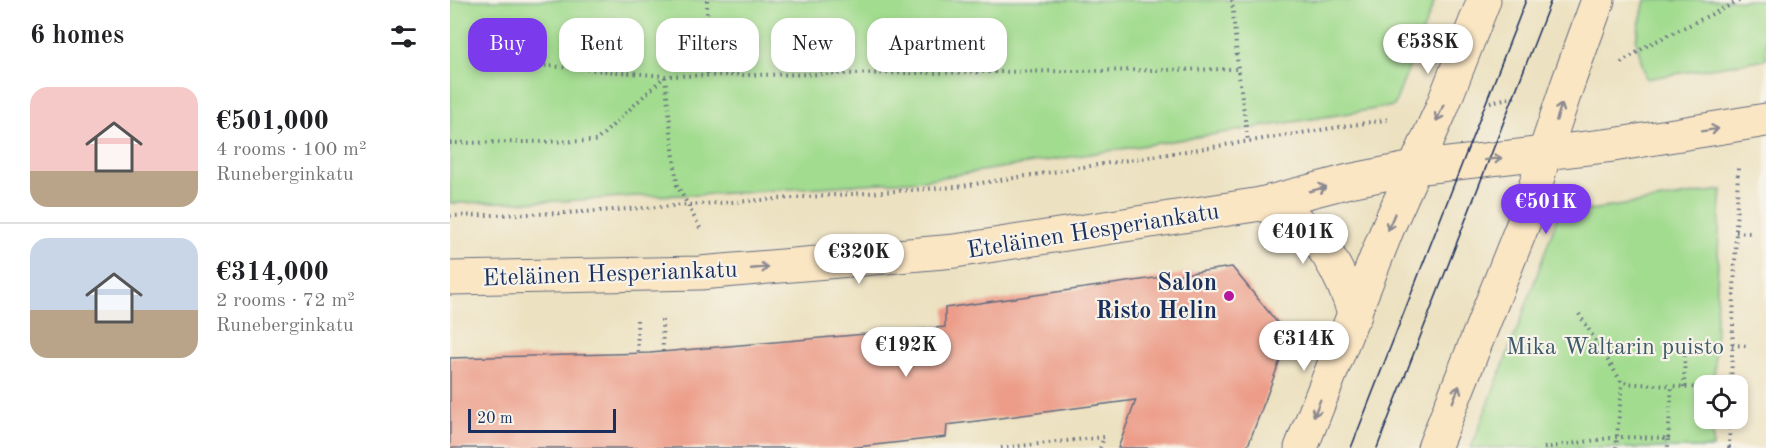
<!DOCTYPE html>
<meta charset="utf-8">
<style>
:root{--surface:#fff;--page:#f6f6f6;--text:#202124;--muted:#757577;--line:#e0e0e0;--accent:#7c3aed}
body{margin:0;font-family:"Old Standard TT",serif;background:var(--page);color:var(--text);height:100vh;display:flex;flex-direction:column;font-size:22px;white-space:nowrap}
*{box-sizing:border-box;margin:0}
p{font-size:20px;color:var(--muted)}
.icon{flex:none;width:33px;height:33px;fill:none;stroke:currentColor;stroke-width:2;stroke-linecap:round;stroke-linejoin:round}
.map{position:relative;flex:1;overflow:hidden}
.sheet{display:flex;flex-direction:column;background:var(--surface);width:450px}
.sheet>*{flex:none}
.guide{position:absolute;left:18px;top:18px;width:570px;height:54px;display:flex;gap:12px}
.fabs{position:absolute;left:1244px;top:375px;display:grid;gap:12px}
.fabs a{display:grid;place-items:center;width:54px;height:54px;border-radius:12px;background:var(--surface);box-shadow:0 3px 9px #0003;font-size:30px}
.scale{position:absolute;left:18px;bottom:15px;width:148px;box-sizing:border-box;padding-left:6px;border:3px solid #1b2f5e;border-top:0;font-size:16px;line-height:21px;white-space:nowrap;color:#1b2f5e;-webkit-text-stroke:4px #f7f3e8;paint-order:stroke}
.price{position:absolute;translate:-50% -51px;padding:0 14px;border-radius:21px;background:#fff;color:#222;font-size:20px;line-height:39px;filter:drop-shadow(0 2px 3px #0008)}
.price::after{content:'';position:absolute;left:50%;top:36px;width:18px;height:14px;margin-left:-9px;background:inherit;clip-path:polygon(0 0,100% 0,50% 100%)}
.price.active{background:var(--accent);color:#fff}
ul{padding:0;list-style:none}
li{display:flex;align-items:center;gap:18px;height:150px;padding:0 30px}
li+li{border-top:2px solid var(--line)}
li span{display:grid;place-items:center;flex:none;width:168px;height:120px;border-radius:18px;color:#555}
li>.icon{margin-inline-start:auto}
span .icon{width:72px;height:72px;fill:#fffc;stroke-width:1}
li b{font-size:26px}
h2{display:flex;justify-content:space-between;align-items:center;height:72px;padding:0 30px;font-size:26px}
.tag{padding:0 21px;border-radius:18px;background:var(--surface);box-shadow:0 3px 9px #0003;font-size:21px;line-height:54px}
.tag.active{background:var(--accent);color:#fff}
main{display:flex;flex:1;min-height:0}
.map>svg:first-child{display:block}
.green{fill:#a2dc8f;stroke:#5e8676;stroke-width:1.5}
.building{fill:#ec9c88}
.lines{fill:none;stroke-linecap:round;stroke-linejoin:round}
.secondary-casing{stroke:#646d80;stroke-width:35}
.path{stroke:#646d80;stroke-width:4;stroke-dasharray:1.5 4.5;stroke-linecap:butt}
.secondary{stroke:#fbe6c4;stroke-width:33}
.tram{stroke:#1b2f5e;stroke-width:1.5}
.oneway{stroke:#8b8a91}
.poi-dot{fill:#b5179e;stroke:#f7f3e8;stroke-width:2}
.labels{text-anchor:middle;stroke-width:4.5;stroke-linejoin:round;paint-order:stroke}
.street-label{font-size:24px;fill:#1b2f5e;stroke:#f7f3e8}
.poi-label{font-size:24px;font-weight:bold;fill:#1b2f5e;stroke:#f7f3e8;text-anchor:end}
.park-label{font-size:24px;fill:#3d5a6a;stroke:#f7f3e8}
</style>
<main>
<section class="sheet">
<h2>6 homes<svg class="icon" aria-label="filters" viewBox="0 0 24 24"><path d="M4 7h16M4 17h16"/><circle cx="9" cy="7" r="2"/><circle cx="15" cy="17" r="2"/></svg></h2>
<ul>
<li><span style="background:linear-gradient(#f6c9c9 70%,#b9a48a 0)"><svg class="icon" aria-label="home" viewBox="0 0 24 24"><path d="M3 11l9-7 9 7M6 9v11h12V9"/></svg></span><div><b>€501,000</b><p>4 rooms · 100 m²</p><p>Runeberginkatu</p></div></li>
<li><span style="background:linear-gradient(#c9d6e8 60%,#b9a48a 0)"><svg class="icon" aria-label="home" viewBox="0 0 24 24"><path d="M3 11l9-7 9 7M6 9v11h12V9"/></svg></span><div><b>€314,000</b><p>2 rooms · 72 m²</p><p>Runeberginkatu</p></div></li>
</ul>
</section>
<div class="map">
<svg width="1316" height="448" viewBox="0 0 1316 448">
<rect width="100%" height="100%" fill="#f7f3e8"/>
<filter id="ink" filterUnits="userSpaceOnUse"><feTurbulence type="fractalNoise" baseFrequency=".0167" numOctaves="2"/><feDisplacementMap in="SourceGraphic" scale="12" xChannelSelector="R" yChannelSelector="G"/><feConvolveMatrix kernelMatrix="1 2 1 2 8 2 1 2 1" color-interpolation-filters="sRGB"/></filter>
<filter id="wash" filterUnits="userSpaceOnUse"><feTurbulence type="fractalNoise" baseFrequency=".008" numOctaves="4" result="noise"/><feDisplacementMap in="SourceGraphic" scale="24" xChannelSelector="R" yChannelSelector="G"/><feGaussianBlur stdDeviation="1.35" result="paint"/><feColorMatrix in="noise" values="0 0 0 0 0 0 0 0 0 0 0 0 0 0 0 0 0 1.4 0 .05"/><feComposite in="paint" operator="in"/></filter>
<g filter="url(#wash)">
<rect width="100%" height="100%" fill="#ece1c0"/>
<g class="green">
<polygon points="0,0 985,0 944,106 474,180 249,195 185,196 115,201 0,203"/>
<polygon points="1195,0 1316,0 1316,59 1196,79 1186,40"/>
<polygon points="1272,190 1269,227 1264,385 1254,386 1254,418 1263,419 1263,448 1021,448 1073,314 1108,215"/>
</g>
<g id="blocks">
<polygon class="building" points="782,267 839,337 797,448 668,448 686,400 497,425 496,437 398,448 0,448 0,358 200,353 495,327 495,308"/>
</g>
</g>
<g filter="url(#ink)">
<use href="#blocks" fill-opacity="0" stroke="#646d80" stroke-width="1.5"/>
<g class="lines">
<defs>
<g id="secondary">
<path d="M811 204C818 207 826 209 833 213 872 232 892 276 905 315"/>
<polyline points="0,278 250,273 505,251 811,204 899,181 964,168 1163,145 1316,120"/>
<polyline points="851,448 939,225 991,110 1034,0"/>
<polyline points="984,448 1079,209 1095,152 1118,83 1148,0"/>
</g>
</defs>
<use href="#secondary" class="secondary-casing"/>
<g class="path">
<polyline points="257,0 258,76"/>
<polyline points="782,0 788,69 798,141"/>
<polyline points="53,62 215,76 788,69"/>
<polyline points="1171,63 1198,45 1291,0"/>
<polyline points="215,77 227,185 250,228"/>
<polyline points="1040,102 1068,96"/>
<polyline points="0,143 146,141 214,77"/>
<polyline points="0,216 118,213 506,187 941,119"/>
<polyline points="1286,232 1301,233"/>
<polyline points="1129,314 1172,383 1222,386"/>
<polyline points="187,320 188,354"/>
<polyline points="212,320 213,352"/>
<polyline points="1282,345 1299,346"/>
<polyline points="1281,386 1288,168"/>
<polyline points="1234,387 1235,345"/>
<polyline points="1287,389 1297,390"/>
<polyline points="1218,438 1222,386 1254,388"/>
<polyline points="1279,447 1285,448"/>
<polyline points="551,448 654,437 650,448"/>
<polyline points="1094,448 1167,437 1218,438 1218,448"/>
<polyline points="1166,448 1172,383"/>
<polyline points="1279,448 1280,418"/>
</g>
<use href="#secondary" class="secondary"/>
<g class="tram">
<polyline points="901,448 1076,0"/>
<polyline points="927,448 1101,0"/>
</g>
</g>
<defs><path id="oneway-shaft" d="M-6 0H5M1.5-3L5.5 0L1.5 3" fill="none" stroke-width="1.6" stroke-linecap="round" stroke-linejoin="round" transform="scale(1.5)"/></defs>
<g class="oneway">
<use href="#oneway-shaft" transform="translate(1109 112) rotate(-72)"/>
<use href="#oneway-shaft" transform="translate(990 113) rotate(114)"/>
<use href="#oneway-shaft" transform="translate(1260 130) rotate(-9)"/>
<use href="#oneway-shaft" transform="translate(1043 159) rotate(-7)"/>
<use href="#oneway-shaft" transform="translate(868 189) rotate(-15)"/>
<use href="#oneway-shaft" transform="translate(941 222) rotate(113)"/>
<use href="#oneway-shaft" transform="translate(310 268) rotate(-5)"/>
<use href="#oneway-shaft" transform="translate(1006 394) rotate(-68)"/>
<use href="#oneway-shaft" transform="translate(867 408) rotate(112)"/>
</g>
</g>
<circle class="poi-dot" cx="779" cy="296" r="6"/>
<g class="labels">
<g class="street-label">
<text transform="translate(643 230) rotate(-9)" y="8">Eteläinen Hesperiankatu</text>
<text transform="translate(160 273) rotate(-2)" y="8">Eteläinen Hesperiankatu</text>
</g>
<g class="poi-label">
<text x="767" y="290">Salon<tspan x="767" dy="28">Risto Helin</tspan></text>
</g>
<g class="park-label">
<text x="1165" y="354">Mika Waltarin puisto</text>
</g>
</g>
</svg>
<div class="fabs">
<a><svg class="icon" aria-label="locate" viewBox="0 0 24 24"><circle cx="12" cy="12" r="6"/><path d="M12 2v4M12 18v4M2 12h4M18 12h4"/></svg></a>
</div>
<div class="scale">20 m</div>
<b class="price" style="left:978px;top:75px">€538K</b>
<b class="price active" style="left:1096px;top:235px">€501K</b>
<b class="price" style="left:853px;top:265px">€401K</b>
<b class="price" style="left:409px;top:285px">€320K</b>
<b class="price" style="left:854px;top:372px">€314K</b>
<b class="price" style="left:456px;top:378px">€192K</b>
<div class="guide">
<a class="tag active">Buy</a>
<a class="tag">Rent</a>
<a class="tag">Filters</a>
<a class="tag">New</a>
<a class="tag">Apartment</a>
</div>
</div>
</main>
